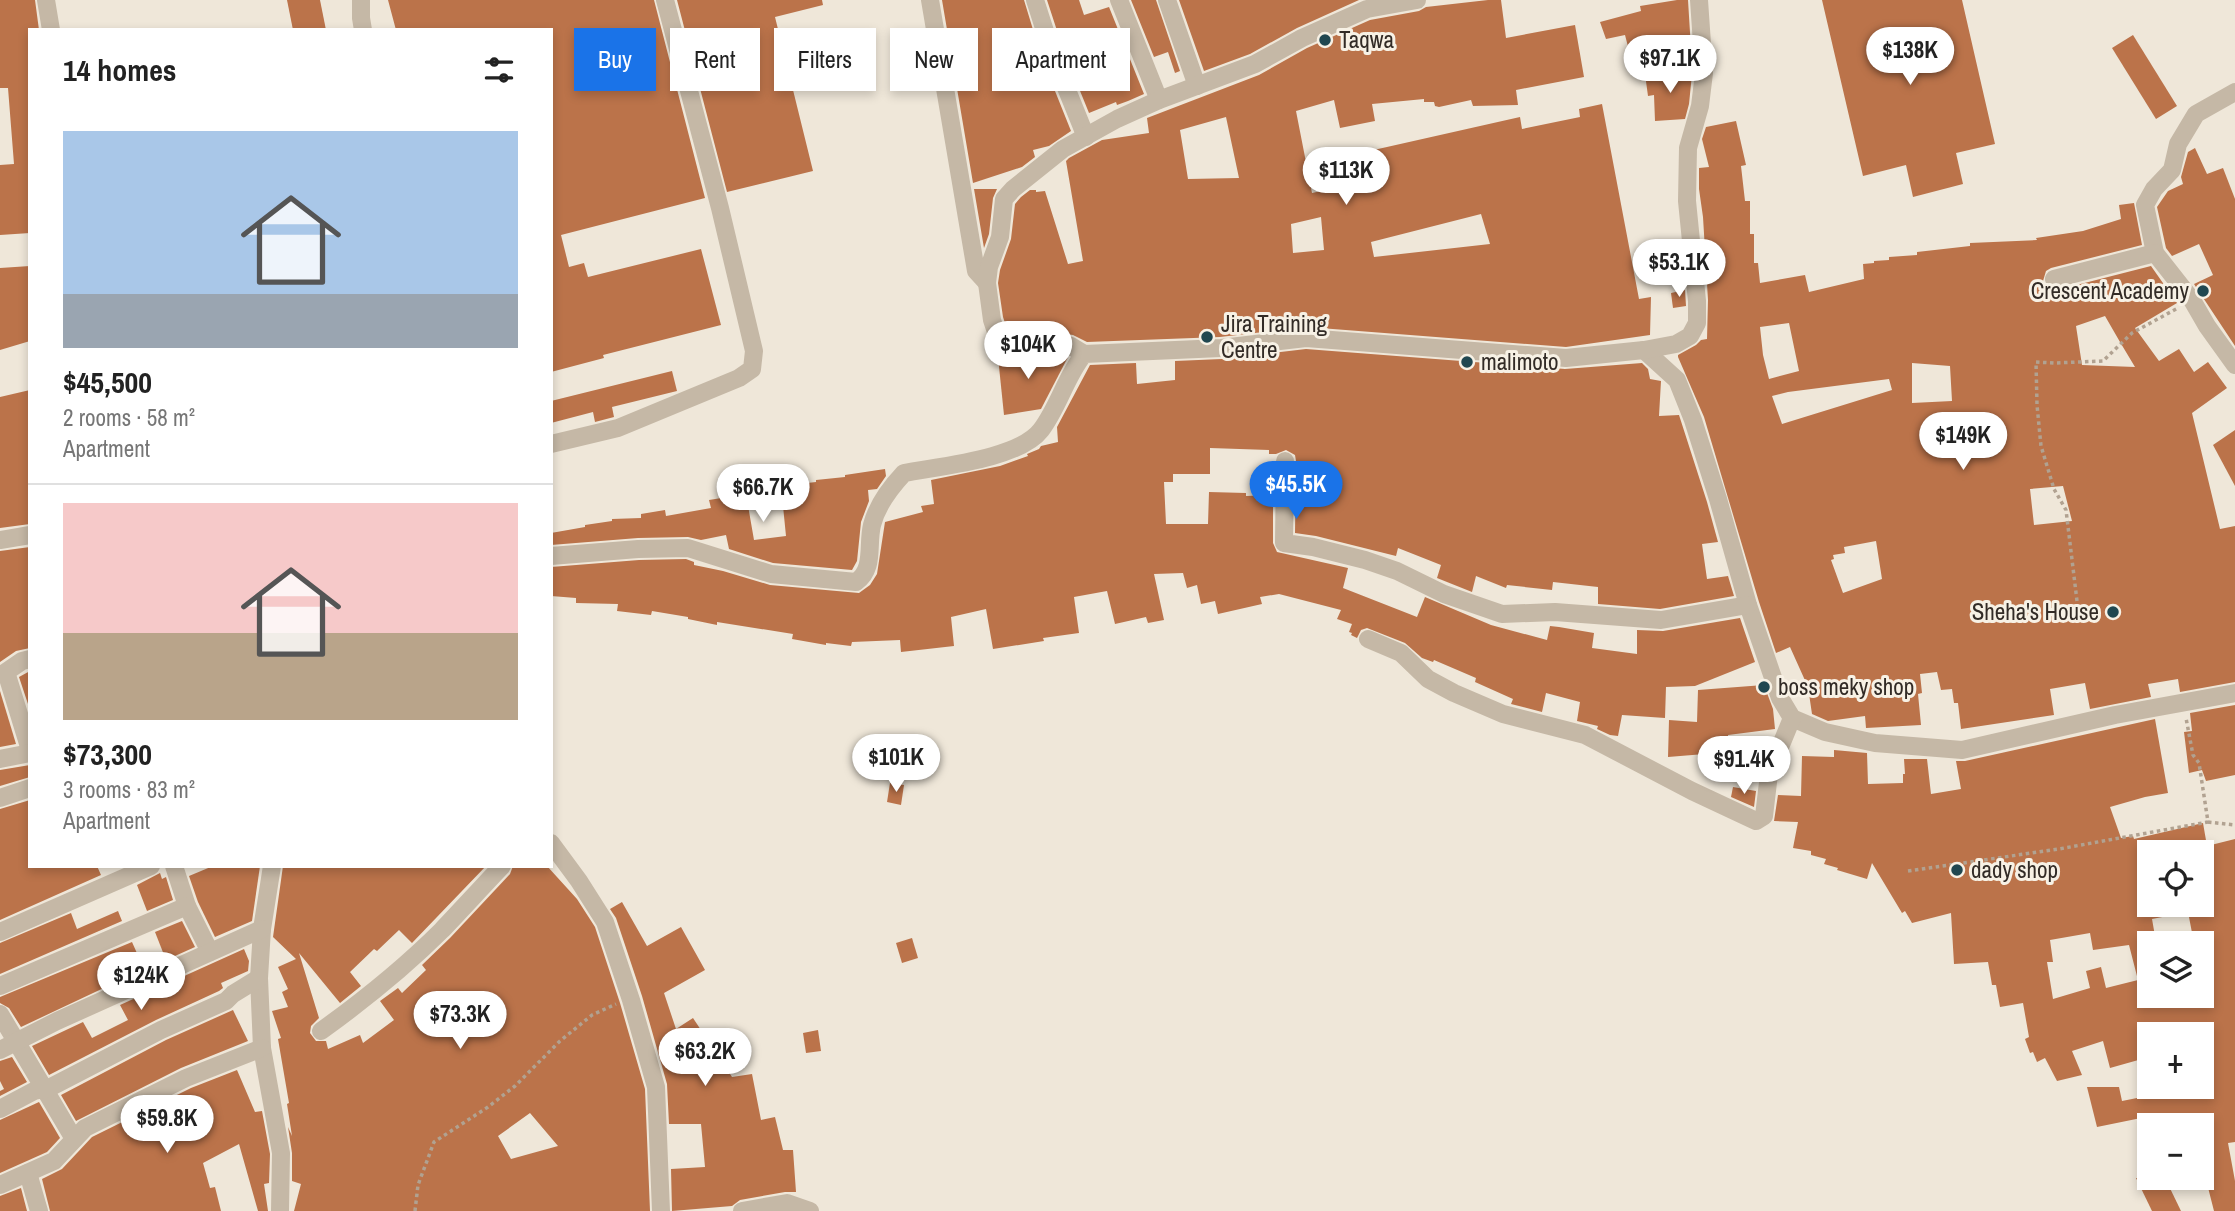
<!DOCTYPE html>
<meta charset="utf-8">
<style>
:root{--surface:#fff;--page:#f2f2f2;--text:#222;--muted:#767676;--line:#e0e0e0;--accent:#1a73e8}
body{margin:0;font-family:"Archivo Narrow",sans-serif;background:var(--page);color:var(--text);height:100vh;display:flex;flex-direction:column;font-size:26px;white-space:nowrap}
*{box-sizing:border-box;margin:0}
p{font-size:23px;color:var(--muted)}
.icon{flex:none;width:38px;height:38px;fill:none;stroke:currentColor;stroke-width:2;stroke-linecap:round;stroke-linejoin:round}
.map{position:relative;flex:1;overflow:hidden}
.details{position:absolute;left:28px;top:28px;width:525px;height:840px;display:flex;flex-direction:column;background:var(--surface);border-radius:0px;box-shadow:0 4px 10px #0003}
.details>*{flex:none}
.guide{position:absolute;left:574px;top:28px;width:665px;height:63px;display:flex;gap:14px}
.tools{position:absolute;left:2137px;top:840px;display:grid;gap:14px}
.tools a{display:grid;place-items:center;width:77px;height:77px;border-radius:0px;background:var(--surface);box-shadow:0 4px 10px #0003;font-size:35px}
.price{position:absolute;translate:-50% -60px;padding:0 16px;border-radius:24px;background:#fff;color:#222;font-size:23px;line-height:46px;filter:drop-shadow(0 2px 4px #0008)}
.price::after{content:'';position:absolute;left:50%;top:42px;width:21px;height:16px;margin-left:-10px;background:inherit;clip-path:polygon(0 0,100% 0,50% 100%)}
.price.selected{background:var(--accent);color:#fff}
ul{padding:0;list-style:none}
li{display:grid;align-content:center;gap:14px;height:371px;padding:0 35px}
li+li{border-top:2px solid var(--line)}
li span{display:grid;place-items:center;height:217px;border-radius:0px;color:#555}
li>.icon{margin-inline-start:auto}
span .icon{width:126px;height:126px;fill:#fffc;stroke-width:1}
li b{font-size:30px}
h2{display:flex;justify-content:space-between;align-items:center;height:84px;padding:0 35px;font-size:30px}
.pill{padding:0 24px;border-radius:0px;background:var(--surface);box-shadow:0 4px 10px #0003;font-size:24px;line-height:63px}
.pill.selected{background:var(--accent);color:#fff}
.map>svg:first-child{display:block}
.building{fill:#bb734a;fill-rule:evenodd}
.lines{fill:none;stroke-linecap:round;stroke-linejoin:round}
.path{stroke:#b1a291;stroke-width:3.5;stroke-dasharray:3.5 3.5;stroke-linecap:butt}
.minor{stroke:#c5b8a6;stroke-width:18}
.poi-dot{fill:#204750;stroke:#f7f1e5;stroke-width:2.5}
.labels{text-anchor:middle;stroke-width:6;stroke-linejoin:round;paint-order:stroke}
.poi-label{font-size:23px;fill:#322b26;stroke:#f7f1e5;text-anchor:start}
</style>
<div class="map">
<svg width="2235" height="1211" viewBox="0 0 2235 1211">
<rect width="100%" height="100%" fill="#efe7d9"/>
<g class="building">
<polygon points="0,0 35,0 39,30 30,30 30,233 0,235 0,165 14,164 8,88 0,88"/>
<polygon points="287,0 320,0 326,30 293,30"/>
<polygon points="388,0 654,0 705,198 561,235 569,267 584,263 588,277 701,249 721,325 603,355 604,358 551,372 551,30 396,30"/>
<polygon points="677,0 822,0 823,5 775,17 813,171 727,192"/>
<polygon points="942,0 1024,0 1041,56 1071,131 1049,146 1033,150 1035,157 1022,167 973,183"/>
<polygon points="1047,0 1079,0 1084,15 1109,7 1144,94 1128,101 1117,105 1116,102 1089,113 1063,49"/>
<polygon points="1131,0 1156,0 1180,71 1175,73 1168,52 1154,57"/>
<polygon points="1179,0 1359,0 1297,28 1250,54 1204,71"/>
<path d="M1488 0H1501L1506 38 1575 25 1584 77 1516 90 1518 105 1473 106 1471 100 1439 107 1435 106 1434 102H1424V99L1372 104 1375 121 1340 128 1334 100 1296 111 1312 193 1354 184 1347 156 1520 117 1522 129 1580 117 1579 109 1602 104 1639 299 1651 297 1650 335 1566 347 1307 327 1220 337 1087 342 1073 335 1060 333 1008 332 1003 317 998 283 1000 270 1011 239 1015 204 1021 197 1030 190H1036V192L1045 191 1068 264 1083 261 1066 161 1069 158 1102 140 1149 133 1147 118 1259 75 1307 48 1370 20 1419 11 1426 7ZM1226 117 1239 178 1188 179 1180 130ZM1481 214 1490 244 1374 257 1371 242ZM1321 217 1324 250 1293 253 1291 224Z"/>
<polygon points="1677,0 1688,0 1691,49 1632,62 1625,35 1606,39 1600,22 1641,11 1640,6"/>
<polygon points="1822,0 1962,0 1995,144 1956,153 1963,184 1913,197 1906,165 1863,176"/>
<polygon points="2133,35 2177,106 2156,119 2112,48"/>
<polygon points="1645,74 1692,74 1689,104 1685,119 1655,121 1654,95 1648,96"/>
<path d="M1736 121 1746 165 1741 166 1745 201H1750V234H1754V263H1758L1760 283 1805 275 1809 292 1864 279 1863 264 1874 263V261L1889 260V257L1917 255V252L1970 246V243L2037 240 2036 238 2083 231 2121 219 2119 205 2134 203 2142 245 2051 268 2046 271 2043 281 2046 287 2057 290 2151 266 2177 303 2135 328 2159 361 2179 349 2194 372 2208 362 2227 388 2192 413 2220 529 2235 526V682L2180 692 2178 679 2148 684 2151 697 2090 709 2085 683 2050 689 2054 715 1961 729 1958 703H1954L1952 689 1941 690 1937 672 1920 674 1922 693 1918 694 1921 725 1866 728 1865 716 1828 721 1812 714 1808 687 1790 647 1776 653 1759 602 1704 417 1678 357V355L1696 345 1701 340 1707 339 1708 300 1703 217 1699 189V168L1709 167 1702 139 1706 127ZM2105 316 2120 342 2135 367 2082 365 2076 326ZM1789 323 1799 371 1769 379 1763 355 1760 327ZM1912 363 1950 366 1952 401 1912 403ZM1889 379 1892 390 1782 424 1772 396 1788 392ZM2063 486 2072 521 2034 525 2030 489ZM1876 541 1882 579 1843 593 1831 560 1834 559 1833 555 1845 553 1844 547Z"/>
<polygon points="2195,148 2207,174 2223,168 2235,199 2235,346 2194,284 2213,275 2199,244 2172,256 2166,248 2157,207 2168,191 2183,184 2181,177 2188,152"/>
<polygon points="974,189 997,189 993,198 989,234 984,248"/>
<polygon points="30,266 30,341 0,350 0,268"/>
<polygon points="1685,290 1686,306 1673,308 1671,293"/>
<polygon points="1306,349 1565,369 1642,363 1648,369 1650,379 1661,381 1659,416 1679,415 1707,502 1718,542 1702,544 1707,579 1728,576 1734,596 1660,609 1598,604 1598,587 1553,582 1552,590 1507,585 1506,588 1476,576 1472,592 1437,578 1441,565 1398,548 1396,556 1316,536 1295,533 1296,461 1295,455 1286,450 1276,454 1269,454 1269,450 1210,448 1210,474 1173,474 1173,482 1164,482 1166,524 1208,524 1209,492 1246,493 1246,496 1273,495 1273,543 1277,552 1348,568 1343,588 1417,617 1425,597 1491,625 1547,640 1550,626 1559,627 1594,633 1592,648 1637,654 1637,630 1663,631 1740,618 1755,662 1695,686 1666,687 1665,718 1622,715 1618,736 1610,735 1597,729 1598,726 1577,721 1580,702 1546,693 1542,712 1511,704 1513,699 1475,682 1476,678 1434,660 1433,662 1422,658 1405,643 1367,628 1361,630 1357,638 1351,635 1352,633 1349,632 1352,624 1337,619 1341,610 1279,594 1260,597 1262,604 1218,614 1215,601 1201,604 1197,585 1187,588 1183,573 1154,574 1164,620 1148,623 1146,617 1115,624 1107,591 1074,597 1079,633 1043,638 1044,641 993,649 986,609 951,617 954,646 901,652 900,640 852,642 851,646 826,643 826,645 792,639 793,634 717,622 717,625 688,619 688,617 652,611 651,615 617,611 618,604 576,603 576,598 551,596 551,567 639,560 686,559 694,562 694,565 723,571 770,585 859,593 870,585 877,574 885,522 923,512 921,506 934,504 931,480 1000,466 1028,456 1027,454 1039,449 1041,446 1058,442 1057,427 1090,365 1136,363 1137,384 1175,380 1175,361 1222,359"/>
<polygon points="1009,355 1068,357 1041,409 1004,415 998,357"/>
<polygon points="672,371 677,391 612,407 614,417 595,422 593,412 551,423 551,401"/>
<polygon points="30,390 30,524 0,528 0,397"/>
<polygon points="2235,430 2235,486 2213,445"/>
<polygon points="885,469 886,476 877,489 868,490 869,501 861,522 857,561 852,570 773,563 729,549 726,535 701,540 688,537 638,538 551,545 551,533 585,527 585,525 612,521 612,519 641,518 641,514 665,510 666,516 711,508 709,500 746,494 754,540 786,536 781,486 816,482 816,480 845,477 845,475"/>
<polygon points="30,547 30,619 28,619 30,648 16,651 0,662 0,551"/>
<polygon points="30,671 30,710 19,677"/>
<polygon points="1764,685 1773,709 1775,729 1728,735 1729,752 1668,757 1669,720 1697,722 1698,690"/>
<polygon points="0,691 16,744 0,747"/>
<polygon points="2235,705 2235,775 2206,781 2202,770 2189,773 2184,732 2192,731 2190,713"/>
<path d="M2155 719 2168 793 2145 797 2110 807 2121 838 2133 836 2134 839 2203 823 2207 846 2235 839V1142L2228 1143 2235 1181V1211H2214L2202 1164V1125H2148L2146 1117 2097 1127 2087 1087H2119L2122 1101 2157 1094 2155 1087H2202V1034H2149V1057L2110 1068 2103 1041 2072 1051 2082 1075 2057 1081 2045 1058 2037 1062 2033 1052 2030 1053 2025 1039 2029 1037 2023 1003 2000 1007 1996 985H1992L1988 962 1954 964 1951 913 1912 923 1905 911 1902 913 1872 863 1867 879 1837 870 1838 868 1824 864 1826 859 1811 855V851L1793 848 1798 822 1774 821 1778 795 1801 796 1802 756 1834 757V750L1867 753 1868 784 1903 783V774H1905L1904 759H1927L1931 794 1961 789 1956 761H1965ZM2149 852H2202V905H2149ZM2188 912 2194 943H2202V996H2149V937L2155 936 2152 919ZM2090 933 2093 950 2129 945 2138 980 2106 988 2101 967 2086 971 2090 988 2053 999 2047 962H2053L2050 940Z"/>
<polygon points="30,765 30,777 0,786 0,770"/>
<polygon points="890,783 904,785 901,805 887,802"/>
<polygon points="1733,787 1756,791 1754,807 1731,797"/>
<polygon points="30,800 30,866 97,866 101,875 0,920 0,809"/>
<polygon points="213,866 260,866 252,921 215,937 198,902 189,876"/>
<path d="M283 866H486L412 943 399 930 377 951 374 949 350 972 361 986 340 1003 299 953 319 1018 311 1026 310 1033 316 1041H326L328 1049 360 1035 363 1043 394 1020 380 1001 398 988 402 993 426 970 422 965 450 938 510 874 513 866H547L577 899 595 927 620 1003 645 1089 650 1211H294L301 1184 292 1181V1153L288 1127 292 1136 287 1104 289 1103 278 1039 281 1038 272 1011 288 1007 282 992 288 989 278 967 296 959 273 937ZM530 1113 558 1146 511 1159 498 1136Z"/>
<polygon points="160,873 162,879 166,877 173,900 147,911 137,885"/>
<polygon points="622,902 647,946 681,927 705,970 664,993 676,1029 693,1018 732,1077 752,1074 761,1120 775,1117 783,1150 793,1150 796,1192 785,1192 740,1200 732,1206 672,1211 671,1169 705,1167 701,1124 669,1124 667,1084 642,996 616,918 610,909"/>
<polygon points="118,911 122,921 0,974 0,943 71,913 77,929"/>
<polygon points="182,921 195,947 166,960 155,932"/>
<polygon points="912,938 918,958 902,963 896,943"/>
<polygon points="132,942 144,969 21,1027 9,1008 0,1003 0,997"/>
<polygon points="244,949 249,961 248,971 221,983 223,988 219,991 156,1020 49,1075 32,1046 83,1022 92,1038 128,1020 120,1005"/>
<polygon points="233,1010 248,1041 181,1068 76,1121 61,1095 166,1040"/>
<polygon points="818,1030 821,1051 806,1053 803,1033"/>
<polygon points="12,1057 27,1082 0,1096 0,1091 4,1089 0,1081 0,1061"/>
<polygon points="237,1070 255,1112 262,1111 270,1154 269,1183 264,1184 268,1211 258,1211 239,1144 203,1163 210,1188 215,1187 221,1211 50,1211 42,1179 62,1169 92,1137 191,1088"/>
<polygon points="39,1102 60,1138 47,1152 0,1173 0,1120"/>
<polygon points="2136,1178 2165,1178 2181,1211 2152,1211"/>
<polygon points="21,1188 27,1211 0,1211 0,1196"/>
</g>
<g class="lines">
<g class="path">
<polyline points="2077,601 2066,510 2054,489 2041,446 2037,405 2036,362 2054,363 2103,361 2132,333 2178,308"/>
<polyline points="2208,822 2235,825"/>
<polyline points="1908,871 2059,849 2208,822 2199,763 2193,755 2186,718"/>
<polyline points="415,1211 418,1185 434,1142 488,1107 515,1086 560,1041 592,1015 616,1004"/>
</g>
<g class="minor">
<polyline points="46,0 51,30"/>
<polyline points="361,0 361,18 363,30"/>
<polyline points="930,0 976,271 987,283"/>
<polyline points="1035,0 1052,53 1086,137"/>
<polyline points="1119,0 1159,100"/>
<polyline points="1167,0 1197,86"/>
<polyline points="2235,92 2196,114 2178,144 2172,170 2154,189 2145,205 2155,253 2192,300 2207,326 2235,365"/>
<polyline points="2054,279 2155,253"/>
<polyline points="1644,350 1677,380 1693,420 1718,499 1748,605 1780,698 1792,718 1825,732 1875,743 1962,750 2115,715 2235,693"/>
<polyline points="1084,354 1071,346 1058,344 1014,344 1001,342 998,338 992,320 987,283 989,267 1000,237 1004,199 1013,189 1063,149 1117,119 1159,100 1255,64 1302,38 1367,9 1417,0"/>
<polyline points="551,444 618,428 739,378 752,369 754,351 720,208 665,0"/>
<polyline points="1285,461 1284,543 1313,547 1365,560 1397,571 1444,594 1502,614 1555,612 1661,620 1748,605"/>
<polyline points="0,540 30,535"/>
<path d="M551 556 638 549 688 548 771 574 856 582C875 569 867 545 872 525 877 505 890 488 904 473 940 466 1019 459 1041 430 1059 406 1066 376 1084 354L1221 348 1306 338 1566 358 1644 350 1676 344 1690 336 1697 323V301L1687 201 1688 148 1700 106 1704 73 1699 0"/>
<polyline points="1368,639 1401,653 1428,679 1454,693 1503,714 1585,735 1692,791 1756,821 1764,816 1769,774 1792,718"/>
<polyline points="30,659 22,661 6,672 30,750"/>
<polyline points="0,759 30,753"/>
<polyline points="0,798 30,788"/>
<polyline points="551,843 579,881 605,922 631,1000 656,1087 661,1211"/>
<polyline points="174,866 187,906 210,952"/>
<polyline points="272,866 262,929 259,978 262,1048 281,1153 280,1211"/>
<polyline points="0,932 151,866"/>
<polyline points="0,986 187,906"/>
<polyline points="0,1014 74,1139"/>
<path d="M321 1031C364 1000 405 967 442 930 462 909 482 887 502 866"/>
<polyline points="0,1050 57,1021 262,929"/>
<polyline points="0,1109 34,1091 49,1088 161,1030 226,1001 233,994 259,978"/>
<polyline points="28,1173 39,1211"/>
<polyline points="0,1185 54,1161 85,1128 186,1078 262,1048"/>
<polyline points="742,1211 787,1203 810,1211"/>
</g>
</g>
<g class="poi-dot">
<circle cx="1325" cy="40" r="7"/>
<circle cx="2203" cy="291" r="7"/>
<circle cx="1207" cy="337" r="7"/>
<circle cx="1467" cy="362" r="7"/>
<circle cx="2113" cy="612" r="7"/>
<circle cx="1764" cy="687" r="7"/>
<circle cx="1957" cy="870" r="7"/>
</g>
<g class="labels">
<g class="poi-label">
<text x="1339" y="48">Taqwa</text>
<text x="2189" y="299" text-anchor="end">Crescent Academy</text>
<text x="1221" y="332">Jira Training<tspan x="1221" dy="26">Centre</tspan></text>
<text x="1481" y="370">malimoto</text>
<text x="2099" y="620" text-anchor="end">Sheha's House</text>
<text x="1778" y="695">boss meky shop</text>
<text x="1971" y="878">dady shop</text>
</g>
</g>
</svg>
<div class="tools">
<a><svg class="icon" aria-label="locate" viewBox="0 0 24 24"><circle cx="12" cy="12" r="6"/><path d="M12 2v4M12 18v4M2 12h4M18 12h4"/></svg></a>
<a><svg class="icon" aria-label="layers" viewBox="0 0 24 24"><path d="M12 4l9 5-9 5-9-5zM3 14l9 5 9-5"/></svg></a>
<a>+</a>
<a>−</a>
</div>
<b class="price" style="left:1910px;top:87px">$138K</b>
<b class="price" style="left:1670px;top:95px">$97.1K</b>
<b class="price" style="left:1346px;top:207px">$113K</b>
<b class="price" style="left:1679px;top:299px">$53.1K</b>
<b class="price" style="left:1028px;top:381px">$104K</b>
<b class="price" style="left:1963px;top:472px">$149K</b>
<b class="price selected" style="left:1296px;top:521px">$45.5K</b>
<b class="price" style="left:763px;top:524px">$66.7K</b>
<b class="price" style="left:896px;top:794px">$101K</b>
<b class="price" style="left:1744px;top:796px">$91.4K</b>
<b class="price" style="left:141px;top:1012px">$124K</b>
<b class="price" style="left:460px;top:1051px">$73.3K</b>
<b class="price" style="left:705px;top:1088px">$63.2K</b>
<b class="price" style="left:167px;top:1155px">$59.8K</b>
<div class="guide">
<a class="pill selected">Buy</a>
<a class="pill">Rent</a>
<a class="pill">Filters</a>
<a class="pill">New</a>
<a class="pill">Apartment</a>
</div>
<section class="details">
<h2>14 homes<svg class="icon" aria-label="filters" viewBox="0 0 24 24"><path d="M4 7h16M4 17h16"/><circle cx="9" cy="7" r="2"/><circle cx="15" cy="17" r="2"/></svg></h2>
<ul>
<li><span style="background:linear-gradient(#a9c7e8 75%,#9aa5b1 0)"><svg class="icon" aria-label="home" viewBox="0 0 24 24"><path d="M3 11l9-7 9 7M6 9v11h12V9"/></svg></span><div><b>$45,500</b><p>2 rooms · 58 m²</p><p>Apartment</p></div></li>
<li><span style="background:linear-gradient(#f6c9c9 60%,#b9a48a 0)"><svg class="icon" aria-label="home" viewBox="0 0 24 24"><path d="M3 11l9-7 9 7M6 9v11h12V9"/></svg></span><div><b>$73,300</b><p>3 rooms · 83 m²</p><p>Apartment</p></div></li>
</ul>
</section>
</div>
